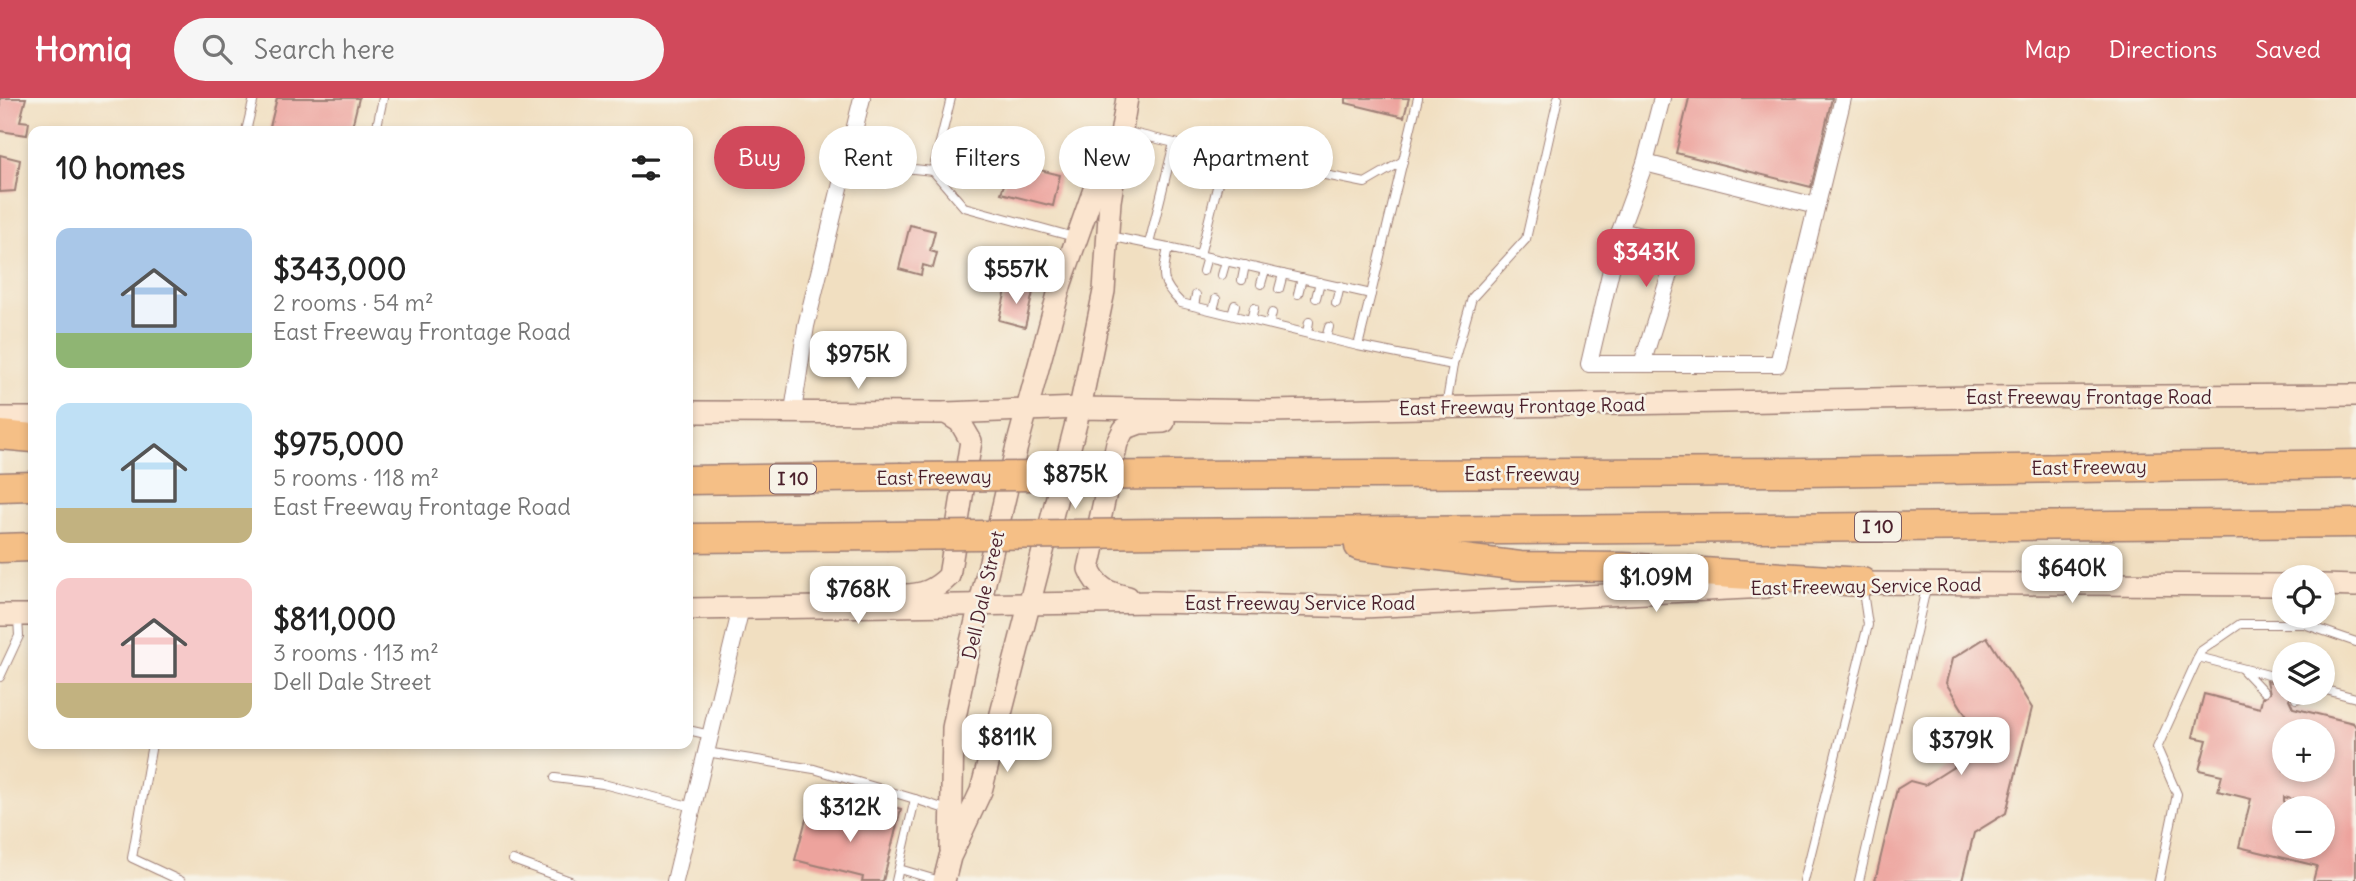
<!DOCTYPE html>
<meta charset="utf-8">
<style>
:root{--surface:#fff;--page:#f6f6f6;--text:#222;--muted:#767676;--accent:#d1495b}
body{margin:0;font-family:Delius,sans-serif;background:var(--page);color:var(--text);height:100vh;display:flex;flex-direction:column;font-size:26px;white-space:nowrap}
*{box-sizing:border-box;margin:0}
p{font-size:23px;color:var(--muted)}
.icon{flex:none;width:38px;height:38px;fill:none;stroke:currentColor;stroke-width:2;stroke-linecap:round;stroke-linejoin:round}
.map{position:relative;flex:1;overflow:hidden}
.sheet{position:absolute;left:28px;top:28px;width:665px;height:623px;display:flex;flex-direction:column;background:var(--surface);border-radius:14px;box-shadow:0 4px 10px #0003}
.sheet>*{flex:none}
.guide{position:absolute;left:714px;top:28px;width:665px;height:63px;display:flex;gap:14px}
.buttons{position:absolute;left:2272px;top:467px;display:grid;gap:14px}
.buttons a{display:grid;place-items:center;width:63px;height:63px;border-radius:50%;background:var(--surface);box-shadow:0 4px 10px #0003;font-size:35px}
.price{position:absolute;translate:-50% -60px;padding:0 16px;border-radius:14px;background:#fff;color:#222;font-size:23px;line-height:46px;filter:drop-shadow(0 2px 4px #0008)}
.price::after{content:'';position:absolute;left:50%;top:42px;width:21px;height:16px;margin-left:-10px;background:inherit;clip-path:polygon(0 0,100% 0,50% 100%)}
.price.on{background:var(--accent);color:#fff}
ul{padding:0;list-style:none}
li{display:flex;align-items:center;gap:21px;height:175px;padding:0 28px}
li span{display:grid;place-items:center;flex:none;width:196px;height:140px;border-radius:14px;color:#555}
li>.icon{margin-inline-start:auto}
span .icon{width:84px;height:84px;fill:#fffc;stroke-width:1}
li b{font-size:30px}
h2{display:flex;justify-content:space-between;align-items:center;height:84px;padding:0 28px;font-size:30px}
.chip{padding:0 24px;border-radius:32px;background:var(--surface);box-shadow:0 4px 10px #0003;font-size:24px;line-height:63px}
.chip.on{background:var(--accent);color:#fff}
header{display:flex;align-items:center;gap:42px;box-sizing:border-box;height:98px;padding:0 35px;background:var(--accent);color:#fff}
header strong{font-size:33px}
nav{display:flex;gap:38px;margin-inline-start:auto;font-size:24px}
.search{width:490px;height:63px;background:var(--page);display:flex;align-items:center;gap:18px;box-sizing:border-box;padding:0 24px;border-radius:38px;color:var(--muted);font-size:26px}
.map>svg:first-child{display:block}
.building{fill:#eda39d;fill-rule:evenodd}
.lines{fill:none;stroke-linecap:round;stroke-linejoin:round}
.service-casing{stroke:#9e7f76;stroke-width:10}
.minor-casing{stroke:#9e7f76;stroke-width:18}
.secondary-casing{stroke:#9e7f76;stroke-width:24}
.motorway-casing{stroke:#9e7f76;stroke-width:31}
.service{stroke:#fff;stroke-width:8}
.minor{stroke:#fff;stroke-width:16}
.secondary{stroke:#fbe5cf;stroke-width:21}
.motorway{stroke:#f5bf86;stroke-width:28}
.motorway-bridge-casing{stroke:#9e7f76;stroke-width:31;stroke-linecap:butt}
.motorway-bridge{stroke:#f5bf86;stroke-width:28}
.labels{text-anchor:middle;stroke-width:5;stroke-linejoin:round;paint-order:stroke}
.shield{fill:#f7f3e8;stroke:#7e5f64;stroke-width:2}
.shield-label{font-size:18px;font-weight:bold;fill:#4a1f2b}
.street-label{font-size:19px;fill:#4a1f2b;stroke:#f7f3e8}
</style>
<header>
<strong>Homiq</strong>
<div class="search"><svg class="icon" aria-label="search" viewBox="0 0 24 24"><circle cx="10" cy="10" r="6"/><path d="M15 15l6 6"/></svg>Search here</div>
<nav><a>Map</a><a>Directions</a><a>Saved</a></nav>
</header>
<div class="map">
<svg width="2356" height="783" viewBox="0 0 2356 783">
<rect width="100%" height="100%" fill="#f7f3e8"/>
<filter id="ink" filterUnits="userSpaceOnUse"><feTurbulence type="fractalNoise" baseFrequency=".0143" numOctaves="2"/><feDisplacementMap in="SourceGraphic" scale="14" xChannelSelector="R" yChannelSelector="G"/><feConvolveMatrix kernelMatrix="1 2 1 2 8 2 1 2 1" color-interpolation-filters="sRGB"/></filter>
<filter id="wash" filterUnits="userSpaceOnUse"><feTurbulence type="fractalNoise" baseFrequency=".00686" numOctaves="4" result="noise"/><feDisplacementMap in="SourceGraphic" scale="28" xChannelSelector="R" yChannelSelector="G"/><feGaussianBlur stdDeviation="1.57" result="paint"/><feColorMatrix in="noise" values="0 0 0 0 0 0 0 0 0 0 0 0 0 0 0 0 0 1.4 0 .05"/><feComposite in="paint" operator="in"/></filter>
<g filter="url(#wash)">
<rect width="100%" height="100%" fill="#f1dfc1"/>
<g id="blocks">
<g class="building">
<polygon points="0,0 26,0 20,23 29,24 27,37 0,33"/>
<polygon points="277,0 359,0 351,33 269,33"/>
<polygon points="1346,0 1409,0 1404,19 1346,5"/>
<polygon points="1689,0 1832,0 1811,89 1676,55"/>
<polygon points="0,57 20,62 15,93 0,94"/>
<polygon points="1012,65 1060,77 1053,108 1001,95"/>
<polygon points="910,127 935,133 930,153 937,155 933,170 923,167 921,177 899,171"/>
<polygon points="1007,188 1033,194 1025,229 999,222"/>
<polygon points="1987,539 2032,610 2006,715 1974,735 1962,783 1875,783 1897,691 1910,683 1925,687 1958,666 1969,622 1946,585 1952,561"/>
<path d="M2267 583 2284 587V595H2293L2289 601 2293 610 2353 625 2356 629V783H2313L2317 768 2239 749 2251 701 2218 693 2222 677 2199 672 2207 642 2193 639 2204 596 2260 610 2262 600 2270 595ZM2284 634H2322V672H2284ZM2284 699 2322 709V749H2284Z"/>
<polygon points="881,706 901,711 883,783 862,783 863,779 795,762 808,714 875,730"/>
</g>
</g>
</g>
<g filter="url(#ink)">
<use href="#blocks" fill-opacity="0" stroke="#9e7f76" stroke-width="2"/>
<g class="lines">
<defs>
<g id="service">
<polyline points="246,33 254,0"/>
<polyline points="376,33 383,0"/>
<polyline points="1124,33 1225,57 1200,157"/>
<polyline points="1225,57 1365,85 1403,63"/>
<polyline points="846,64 933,73 951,0"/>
<polyline points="933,73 964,109 1074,139"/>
<polyline points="1109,138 1168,150"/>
<polyline points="1149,146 1174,45"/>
<polyline points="1203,173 1207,159"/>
<polyline points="1222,177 1226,163"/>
<polyline points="1242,182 1245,167"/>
<polyline points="1261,186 1265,172"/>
<polyline points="1279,191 1283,176"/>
<polyline points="1298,196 1302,180"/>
<polyline points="1371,196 1418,0"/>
<polyline points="1316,200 1320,184"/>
<polyline points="1336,205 1340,188"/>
<polyline points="1194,208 1196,197"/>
<polyline points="1213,212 1216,201"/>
<polyline points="1232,217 1235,207"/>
<polyline points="1251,222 1254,210"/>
<polyline points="1269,226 1272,215"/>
<polyline points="1307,235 1309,224"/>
<polyline points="1326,240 1329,229"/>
<path d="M1358 248 1371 196 1168 150C1162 178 1160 184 1181 205L1358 248 1453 267"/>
<polyline points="1446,309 1453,267 1472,200 1526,141 1558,0"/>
<polyline points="2198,559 2284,581"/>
<polyline points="2242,571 2264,594"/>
<polyline points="0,579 19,538 18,520"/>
<polyline points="2322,591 2356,600"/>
<polyline points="2296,601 2311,595"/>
<polyline points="688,632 710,637"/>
<polyline points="152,646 132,760 181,783"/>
<polyline points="706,654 814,671 915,701 896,783"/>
<polyline points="555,680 603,686 693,709"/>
<polyline points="915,701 948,712"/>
<polyline points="513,762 570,783"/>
<polyline points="899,771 940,783"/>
<polyline points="1804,783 1868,527 1862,487"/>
<polyline points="1859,783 1927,486"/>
<polyline points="2159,783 2177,696 2157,650 2201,553 2240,526 2304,526 2356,544"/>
</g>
<g id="minor">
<polyline points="1662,0 1645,65 1620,133 1589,266 1778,266 1843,0"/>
<polyline points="1645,65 1816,108"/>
<polyline points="1620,133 1679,147 1642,266"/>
<polyline points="793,313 806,228 862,0"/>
<polyline points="675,783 741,510"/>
</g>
<g id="secondary">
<polyline points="688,314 946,315 1080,310 1270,313 1974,299 2356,297"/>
<polyline points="0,320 33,320"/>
<polyline points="1848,485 2284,487"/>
<polyline points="2322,487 2356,488"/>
<path d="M903 497C923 497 935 492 949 478L971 343 960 324 946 315"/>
<path d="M1128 499C1109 495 1097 491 1089 471L1117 345 1124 331 1140 325 1164 324"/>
<polyline points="688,511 1154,504 1364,509 1767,489"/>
<polyline points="0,517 33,517"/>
<polyline points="951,752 953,630 964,574 1016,352 1061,185 1110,46"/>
<polyline points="944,783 950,759 981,693 1080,310 1104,193 1110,103 1127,0"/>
</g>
<g id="motorway">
<polyline points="0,337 33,340"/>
<polyline points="1175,377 1804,374 2356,366"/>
<polyline points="688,382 899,379"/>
<polyline points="0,389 33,388"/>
<polyline points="1160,435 2356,425"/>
<polyline points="688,440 886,438"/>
<polyline points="1359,448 1520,468 1623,469 1862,484"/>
<polyline points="0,450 33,449"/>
</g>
</defs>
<use href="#service" class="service-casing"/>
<use href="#minor" class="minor-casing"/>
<use href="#secondary" class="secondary-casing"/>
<use href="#motorway" class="motorway-casing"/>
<use href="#service" class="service"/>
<use href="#minor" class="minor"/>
<use href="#secondary" class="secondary"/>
<use href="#motorway" class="motorway"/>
<defs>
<g id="motorway-bridge">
<polyline points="899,379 1175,377"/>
<polyline points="886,438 1160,435"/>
</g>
</defs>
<use href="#motorway-bridge" class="motorway-bridge-casing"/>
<use href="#motorway-bridge" class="motorway-bridge"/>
</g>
</g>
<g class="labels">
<g class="shield">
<rect x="770" y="366.5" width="46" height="29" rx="5"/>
<rect x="1855" y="414.5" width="46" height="29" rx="5"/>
</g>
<g class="shield-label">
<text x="793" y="387">I 10</text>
<text x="1878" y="435">I 10</text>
</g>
<g class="street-label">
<text x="2089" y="306">East Freeway Frontage Road</text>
<text transform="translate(1522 308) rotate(-1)" y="7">East Freeway Frontage Road</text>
<text transform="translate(2089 369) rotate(-1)" y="7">East Freeway</text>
<text x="1522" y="383">East Freeway</text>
<text transform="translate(934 379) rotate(-1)" y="7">East Freeway</text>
<text transform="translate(1866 488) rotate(-1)" y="7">East Freeway Service Road</text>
<text transform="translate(983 497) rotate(-77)" y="7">Dell Dale Street</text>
<text x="1300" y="512">East Freeway Service Road</text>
</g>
</g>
</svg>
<div class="buttons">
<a><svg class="icon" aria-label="locate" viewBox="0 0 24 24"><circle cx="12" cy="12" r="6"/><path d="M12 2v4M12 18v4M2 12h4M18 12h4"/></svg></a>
<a><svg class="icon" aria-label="layers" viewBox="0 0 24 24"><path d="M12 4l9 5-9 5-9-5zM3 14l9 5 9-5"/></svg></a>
<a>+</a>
<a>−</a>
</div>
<b class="price on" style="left:1646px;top:191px">$343K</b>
<b class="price" style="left:1016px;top:208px">$557K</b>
<b class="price" style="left:858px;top:293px">$975K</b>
<b class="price" style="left:1075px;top:413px">$875K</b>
<b class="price" style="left:2072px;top:507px">$640K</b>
<b class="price" style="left:1656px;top:516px">$1.09M</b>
<b class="price" style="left:858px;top:528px">$768K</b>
<b class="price" style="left:1007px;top:676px">$811K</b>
<b class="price" style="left:1961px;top:679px">$379K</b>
<b class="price" style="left:850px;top:746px">$312K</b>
<div class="guide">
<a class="chip on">Buy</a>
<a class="chip">Rent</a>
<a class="chip">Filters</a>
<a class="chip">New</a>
<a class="chip">Apartment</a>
</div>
<section class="sheet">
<h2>10 homes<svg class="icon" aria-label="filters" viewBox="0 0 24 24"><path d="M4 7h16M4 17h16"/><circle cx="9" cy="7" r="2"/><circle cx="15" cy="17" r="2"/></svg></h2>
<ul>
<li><span style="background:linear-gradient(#a9c7e8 75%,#8fb573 0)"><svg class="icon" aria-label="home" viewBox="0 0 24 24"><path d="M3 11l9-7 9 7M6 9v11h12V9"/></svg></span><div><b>$343,000</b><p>2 rooms · 54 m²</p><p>East Freeway Frontage Road</p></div></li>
<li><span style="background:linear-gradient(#bfe0f5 75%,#c2b280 0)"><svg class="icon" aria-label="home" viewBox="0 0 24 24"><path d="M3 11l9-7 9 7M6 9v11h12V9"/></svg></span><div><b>$975,000</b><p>5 rooms · 118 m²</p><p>East Freeway Frontage Road</p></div></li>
<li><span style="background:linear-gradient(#f6c9c9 75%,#c2b280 0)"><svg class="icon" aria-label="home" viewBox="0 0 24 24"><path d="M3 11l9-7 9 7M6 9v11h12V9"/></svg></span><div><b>$811,000</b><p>3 rooms · 113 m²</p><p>Dell Dale Street</p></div></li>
</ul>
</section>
</div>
